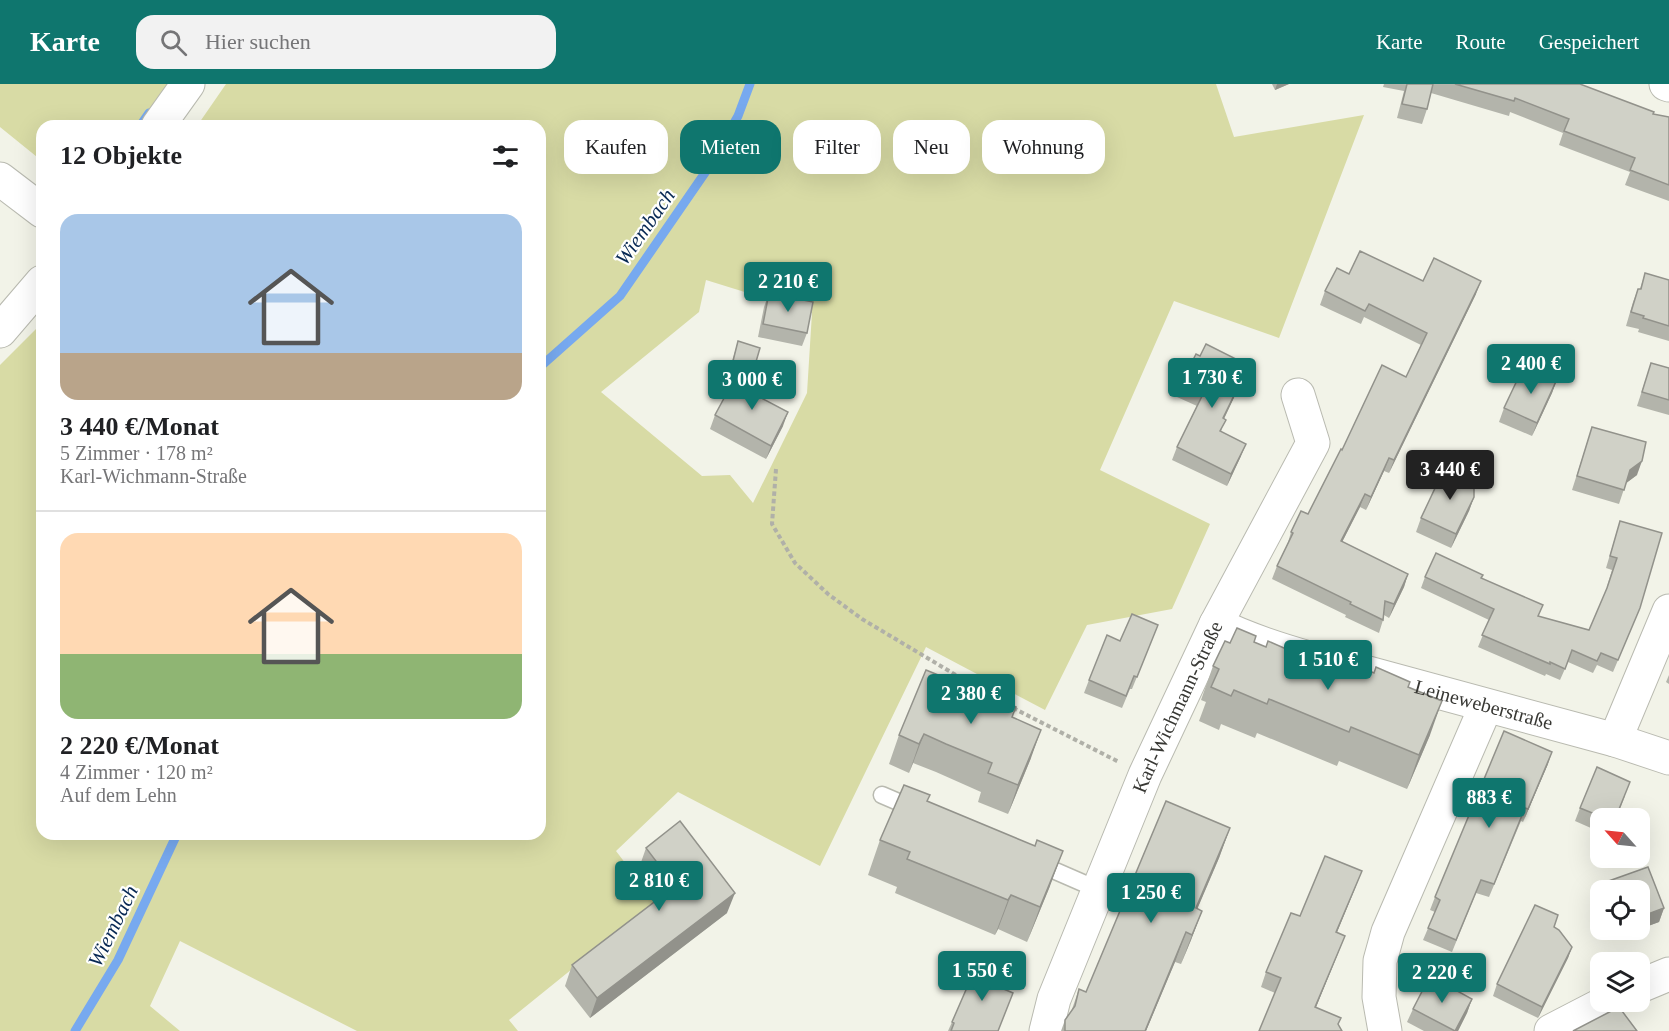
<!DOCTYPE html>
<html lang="de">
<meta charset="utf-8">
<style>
:root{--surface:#fff;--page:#f2f2f2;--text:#202124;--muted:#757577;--line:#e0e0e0;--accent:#0f766e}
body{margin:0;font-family:Georgia,serif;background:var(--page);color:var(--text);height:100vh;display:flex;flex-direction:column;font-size:22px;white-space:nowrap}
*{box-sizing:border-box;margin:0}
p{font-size:20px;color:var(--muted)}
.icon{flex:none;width:33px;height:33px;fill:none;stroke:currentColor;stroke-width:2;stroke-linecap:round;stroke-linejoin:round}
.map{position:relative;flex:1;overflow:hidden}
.details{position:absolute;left:36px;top:36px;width:510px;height:720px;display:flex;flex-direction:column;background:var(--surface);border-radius:18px;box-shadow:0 6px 24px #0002}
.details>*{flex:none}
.top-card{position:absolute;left:564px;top:36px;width:570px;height:54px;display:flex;gap:12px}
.needle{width:39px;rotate:297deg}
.controls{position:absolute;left:1590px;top:724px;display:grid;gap:12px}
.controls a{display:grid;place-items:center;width:60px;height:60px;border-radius:12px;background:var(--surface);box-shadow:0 6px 24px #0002;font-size:30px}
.price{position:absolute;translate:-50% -51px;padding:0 14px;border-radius:6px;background:var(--accent);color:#fff;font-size:20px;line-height:39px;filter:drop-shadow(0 2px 3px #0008)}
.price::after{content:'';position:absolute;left:50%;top:36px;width:18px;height:14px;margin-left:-9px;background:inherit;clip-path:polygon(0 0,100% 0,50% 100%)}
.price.active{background:#222;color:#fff}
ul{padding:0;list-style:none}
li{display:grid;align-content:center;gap:12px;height:318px;padding:0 24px}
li+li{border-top:2px solid var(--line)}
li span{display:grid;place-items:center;height:186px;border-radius:18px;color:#555}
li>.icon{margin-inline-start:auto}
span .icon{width:108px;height:108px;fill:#fffc;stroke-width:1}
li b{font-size:26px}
h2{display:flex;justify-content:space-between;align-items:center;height:72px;padding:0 24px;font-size:26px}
.pill{padding:0 21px;border-radius:18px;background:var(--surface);box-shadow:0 6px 24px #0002;font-size:21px;line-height:54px}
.pill.active{background:var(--accent);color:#fff}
header{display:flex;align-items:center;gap:36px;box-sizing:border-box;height:84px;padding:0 30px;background:var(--accent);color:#fff}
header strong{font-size:28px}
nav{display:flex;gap:33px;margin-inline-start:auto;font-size:21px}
.search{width:420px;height:54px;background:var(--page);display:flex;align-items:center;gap:15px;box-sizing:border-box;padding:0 21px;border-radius:18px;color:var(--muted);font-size:22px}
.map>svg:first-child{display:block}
.green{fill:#d8dba5;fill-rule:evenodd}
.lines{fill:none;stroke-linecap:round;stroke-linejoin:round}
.stream{stroke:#77a9ef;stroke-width:9}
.lane-casing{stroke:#b9bab0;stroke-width:19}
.street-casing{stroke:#b9bab0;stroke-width:35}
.path{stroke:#b0b0a8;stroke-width:4;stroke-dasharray:4.5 3;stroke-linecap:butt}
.lane{stroke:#fff;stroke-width:16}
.street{stroke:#fff;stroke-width:33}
.wall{fill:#b3b4ab}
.shaded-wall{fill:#92928b}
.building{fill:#d0d1c7;stroke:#92928b;stroke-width:1.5}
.labels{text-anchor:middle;stroke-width:4.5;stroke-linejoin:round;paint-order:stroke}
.street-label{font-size:20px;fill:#383834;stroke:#fffffd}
.water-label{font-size:21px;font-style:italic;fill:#072853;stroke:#fffffd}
</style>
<header>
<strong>Karte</strong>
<div class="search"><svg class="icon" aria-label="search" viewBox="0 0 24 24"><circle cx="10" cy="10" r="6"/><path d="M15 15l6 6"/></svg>Hier suchen</div>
<nav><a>Karte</a><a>Route</a><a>Gespeichert</a></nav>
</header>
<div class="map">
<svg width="1669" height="947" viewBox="0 0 1669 947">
<rect width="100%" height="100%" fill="#f2f3e8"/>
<g class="green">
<polygon points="0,0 174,0 145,42 42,42 42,77 0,43"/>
<path d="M226 0H1216L1234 53 1364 31 1279 254 1174 217 1100 386 1210 440 1172 525 1087 541 1045 626 926 563 820 782 678 708 616 767 655 818 509 936 518 947H357L180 857 150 922 180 947H0V281L42 239V750H540V42H197ZM706 196 812 229 807 309 753 419 730 391 702 392 601 308 699 228Z"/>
</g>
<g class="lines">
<g class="stream">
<polyline points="140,42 149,29"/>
<polyline points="540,283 620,212 709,83 738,32 750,0"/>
<polyline points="75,947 118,876 177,750"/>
</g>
<defs>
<g id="lane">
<polyline points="882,711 917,726"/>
<polyline points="1037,779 1099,806"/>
</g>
<g id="street">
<polyline points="1666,0 1669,1"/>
<polyline points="158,42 188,0"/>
<polyline points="0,95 42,127"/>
<polyline points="0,247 42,198"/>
<path d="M1216 540C1246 555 1277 565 1309 574"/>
<path id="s1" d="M1368 589 1615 656 1669 674"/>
<polyline points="1615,656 1669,527"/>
<polyline points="1640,902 1669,890"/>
<path id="s2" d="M1046 947 1054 915 1145 691 1216 540 1313 359 1298 311"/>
<polyline points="1385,947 1379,913 1380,877 1388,848 1486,622"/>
<polyline points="1551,947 1607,918"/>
</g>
</defs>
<use href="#lane" class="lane-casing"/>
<use href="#street" class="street-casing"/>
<g class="path">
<polyline points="776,385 772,440 795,479 828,510 862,535 996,615"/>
<polyline points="1013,624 1119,678"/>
</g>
<use href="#lane" class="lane"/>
<use href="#street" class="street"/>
</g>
<g class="wall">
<polygon points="1272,0 1289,0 1275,6"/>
<polygon points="1384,0 1580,0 1653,30 1669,33 1669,117 1625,101 1630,88 1559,61 1563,49 1510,28 1509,32 1431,9 1427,25 1422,40 1397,34 1404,7 1383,3"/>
<polygon points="1645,189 1669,196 1669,257 1638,248 1639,245 1626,242 1633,218 1638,205 1640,205"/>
<polygon points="1349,190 1423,197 1476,210 1389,389 1384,387 1366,426 1360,423 1342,458 1408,490 1404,503 1389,534 1384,531 1383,536 1379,549 1345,533 1346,531 1272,495 1277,482 1287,462 1291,448 1308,430 1342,366 1406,293 1421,261 1364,233 1361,240 1320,221 1325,207"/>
<polygon points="769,209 807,249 802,262 758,253 764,223"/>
<polygon points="738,257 753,288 750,295 729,288"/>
<polygon points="1200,272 1240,277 1236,289 1238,305 1224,335 1221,348 1241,372 1227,402 1172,376 1177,363 1197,322 1177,313 1181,300"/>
<polygon points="1651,279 1669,284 1669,331 1637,322"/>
<polygon points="1557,295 1552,309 1532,352 1499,338 1504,324"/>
<polygon points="767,308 764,315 783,342 766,375 710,345 715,331"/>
<polygon points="1592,343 1637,391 1626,399 1619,420 1572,406"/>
<polygon points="1474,413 1469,427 1451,464 1416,448 1421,434"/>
<polygon points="1620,437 1635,536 1613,588 1597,581 1593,589 1568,578 1560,596 1546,590 1545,592 1478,563 1489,536 1421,504 1425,493 1482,495 1538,532 1589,546 1605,509 1612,486 1606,484"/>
<polygon points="1158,541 1132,605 1130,605 1122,624 1084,609 1089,596 1120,557"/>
<polygon points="1254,558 1266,563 1338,580 1408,603 1430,651 1407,705 1339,677 1337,682 1257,649 1255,654 1221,640 1219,646 1199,637 1206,618 1201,616 1213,582 1230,559"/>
<polygon points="1669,591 1669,600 1666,598"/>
<polygon points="1012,633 1031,674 1008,730 978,718 981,708 936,688 913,679 909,689 889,680 899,651"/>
<polygon points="1548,680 1523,738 1521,737 1489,813 1476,809 1452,868 1423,856 1435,828 1430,826 1435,813"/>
<polygon points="1625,712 1616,735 1600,735 1600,748 1575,737 1580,724"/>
<polygon points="927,717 1050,802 1027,858 998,845 995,851 895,809 897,803 868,791 880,756"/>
<polygon points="1230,744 1219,774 1197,825 1202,827 1191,856 1181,880 1175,878 1146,947 1061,947 1065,936 1071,928 1079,905 1086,908"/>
<polygon points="646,764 727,829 590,934 565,902 572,881 661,813 639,784"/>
<polygon points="1648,783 1664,824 1659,838 1640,845 1640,807 1600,807 1600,820 1598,813 1603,799"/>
<polygon points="1356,802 1337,848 1339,867 1316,923 1275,909 1261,903 1266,888 1300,832"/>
<polygon points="1554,843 1572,863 1568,874 1538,934 1493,912 1497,900"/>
<polygon points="1610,846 1638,846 1614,855"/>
<polygon points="993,900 1013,909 998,947 948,947 952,938"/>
<polygon points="1472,915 1467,929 1458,947 1424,947 1407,938 1413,925"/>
</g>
<g class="shaded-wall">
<polygon points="1277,0 1289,0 1275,6"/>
<polygon points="1481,197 1476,210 1389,389 1394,376"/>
<polygon points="1243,293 1238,305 1218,347 1223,334"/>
<polygon points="1557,295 1552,309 1532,352 1537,339"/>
<polygon points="788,328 783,342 766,375 771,362"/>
<polygon points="1246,360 1241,372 1227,402 1231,390"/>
<polygon points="1389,374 1384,387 1366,426 1371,413"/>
<polygon points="1642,377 1637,391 1625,400 1630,386"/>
<polygon points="1365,410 1360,423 1336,470 1341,457"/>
<polygon points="1474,413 1469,427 1451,464 1456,450"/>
<polygon points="1408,490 1404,503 1389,534 1394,520"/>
<polygon points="1442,617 1430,651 1407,705 1419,671"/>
<polygon points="1041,646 1031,674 1008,730 1018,701"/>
<polygon points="924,650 913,679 909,689 919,660"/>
<polygon points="1552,668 1548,680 1523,738 1528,725"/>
<polygon points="1230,744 1219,774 1187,849 1196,824"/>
<polygon points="1063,767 1050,802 1027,858 1040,823"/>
<polygon points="1362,787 1356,802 1331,863 1336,848"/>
<polygon points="735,809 727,829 590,934 597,914"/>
<polygon points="1011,811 998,845 995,851 1008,816"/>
<polygon points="1664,824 1659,838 1640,845 1640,833"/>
<polygon points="1202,827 1191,856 1181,880 1192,851"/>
<polygon points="1617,846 1638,846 1614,855"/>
<polygon points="1186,848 1175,878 1146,947 1145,947"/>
<polygon points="1345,852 1339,867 1310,938 1315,923"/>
<polygon points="1572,863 1568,874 1538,934 1542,923"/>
<polygon points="1472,915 1467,929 1458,947 1455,947"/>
</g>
<g class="building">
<polygon points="1407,0 1433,0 1427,25 1402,20"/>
<polygon points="1455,0 1580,0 1654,28 1653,30 1669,33 1669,101 1630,86 1635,74 1564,47 1569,35 1515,14 1514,17"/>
<polygon points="1360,167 1423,197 1434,174 1481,197 1394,376 1389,374 1371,413 1365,410 1341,457 1408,490 1394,520 1385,517 1383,536 1350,520 1351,518 1277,482 1293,449 1291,448 1301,427 1308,430 1341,365 1342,366 1382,281 1406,293 1427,249 1369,220 1365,227 1325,207 1337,184 1349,190"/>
<polygon points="1645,189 1669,196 1669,242 1643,234 1644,232 1631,228 1638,205 1641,205"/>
<polygon points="769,209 813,218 807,249 763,240"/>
<polygon points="738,257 760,264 753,288 732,281"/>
<polygon points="1206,260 1240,277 1235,289 1243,293 1223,334 1226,336 1220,347 1246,360 1231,390 1177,363 1203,310 1181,300 1196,270 1200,272"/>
<polygon points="1651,279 1669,284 1669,316 1642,308"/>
<polygon points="1537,286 1557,295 1537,339 1504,324 1521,288 1535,291"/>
<polygon points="736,292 767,308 763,315 788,328 771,362 715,331"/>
<polygon points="1592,343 1646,358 1642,377 1630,386 1624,406 1577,392"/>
<polygon points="1445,383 1474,396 1474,413 1456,450 1421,434"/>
<polygon points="1620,437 1662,449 1640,524 1618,576 1601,569 1597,577 1572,566 1565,585 1550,578 1550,580 1482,551 1494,525 1425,493 1436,469 1483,491 1481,494 1543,521 1538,532 1589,546 1607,504 1617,474 1610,472"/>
<polygon points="1132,530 1158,541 1137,593 1134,592 1126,612 1089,596 1107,551 1120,557"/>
<polygon points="1237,544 1256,552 1254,558 1266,563 1268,557 1302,572 1304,566 1338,580 1340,574 1374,589 1376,583 1410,598 1408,603 1442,617 1419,671 1351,643 1349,648 1269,615 1267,620 1234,606 1231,612 1211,603 1219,585 1213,582 1225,557 1230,559"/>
<polygon points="926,586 1016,623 1012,633 1041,646 1018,701 988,689 992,679 946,660 924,650 919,660 899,651"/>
<polygon points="1504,647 1552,668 1528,725 1525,724 1494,800 1481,796 1456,856 1428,844 1440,816 1435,813"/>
<polygon points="1597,683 1630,698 1615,735 1607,735 1580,724"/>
<polygon points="904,701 930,711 927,717 1035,762 1037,756 1063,767 1040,823 1011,811 1008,816 907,775 910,768 880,756"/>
<polygon points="1166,717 1230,744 1196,824 1202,827 1192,851 1186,848 1145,947 1065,947 1065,936 1075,922 1079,905 1086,908"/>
<polygon points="680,737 735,809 597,914 572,881 675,802 646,764"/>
<polygon points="1325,772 1362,787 1336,848 1345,852 1315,923 1341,934 1338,940 1342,947 1259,947 1281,894 1266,888 1291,829 1300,832"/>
<polygon points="1648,783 1664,824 1640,833 1640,807 1606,807 1603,799"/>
<polygon points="1535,821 1558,831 1554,843 1559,846 1572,863 1542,923 1497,900"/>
<polygon points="979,876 999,884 992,900 1013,909 998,947 951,947 954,939 952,938"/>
<polygon points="1430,892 1472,915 1455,947 1413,925"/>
<polygon points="1619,923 1637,947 1573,947"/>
</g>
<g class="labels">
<g class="street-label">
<text dy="7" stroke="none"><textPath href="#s1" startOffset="120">Leineweberstraße</textPath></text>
<text dy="7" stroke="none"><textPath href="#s2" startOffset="350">Karl-Wichmann-Straße</textPath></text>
</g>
<g class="water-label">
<text transform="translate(645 143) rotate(-55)" y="7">Wiembach</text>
<text transform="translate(113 842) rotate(-64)" y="7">Wiembach</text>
</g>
</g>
</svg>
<div class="controls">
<a><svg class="needle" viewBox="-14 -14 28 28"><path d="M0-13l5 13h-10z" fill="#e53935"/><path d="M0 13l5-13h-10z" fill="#757577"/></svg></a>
<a><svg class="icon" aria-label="locate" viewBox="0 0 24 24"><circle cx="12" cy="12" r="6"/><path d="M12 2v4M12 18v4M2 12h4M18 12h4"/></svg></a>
<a><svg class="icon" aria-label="layers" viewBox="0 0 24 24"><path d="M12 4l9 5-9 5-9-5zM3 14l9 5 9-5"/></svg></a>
</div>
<b class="price" style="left:788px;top:229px">2 210 €</b>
<b class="price" style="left:1531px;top:311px">2 400 €</b>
<b class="price" style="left:1212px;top:325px">1 730 €</b>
<b class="price" style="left:752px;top:327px">3 000 €</b>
<b class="price active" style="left:1450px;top:417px">3 440 €</b>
<b class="price" style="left:1328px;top:607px">1 510 €</b>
<b class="price" style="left:971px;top:641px">2 380 €</b>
<b class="price" style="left:1489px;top:745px">883 €</b>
<b class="price" style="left:659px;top:828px">2 810 €</b>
<b class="price" style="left:1151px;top:840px">1 250 €</b>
<b class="price" style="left:982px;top:918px">1 550 €</b>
<b class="price" style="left:1442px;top:920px">2 220 €</b>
<div class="top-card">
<a class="pill">Kaufen</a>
<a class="pill active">Mieten</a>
<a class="pill">Filter</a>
<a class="pill">Neu</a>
<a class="pill">Wohnung</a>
</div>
<section class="details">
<h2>12 Objekte<svg class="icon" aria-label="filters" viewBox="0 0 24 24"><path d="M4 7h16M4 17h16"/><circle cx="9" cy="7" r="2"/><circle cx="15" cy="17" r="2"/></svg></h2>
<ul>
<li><span style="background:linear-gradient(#a9c7e8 75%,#b9a48a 0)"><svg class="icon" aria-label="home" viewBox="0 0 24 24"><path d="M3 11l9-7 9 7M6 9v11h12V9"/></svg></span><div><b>3 440 €/Monat</b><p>5 Zimmer · 178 m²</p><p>Karl-Wichmann-Straße</p></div></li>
<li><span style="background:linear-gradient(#ffd9b3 65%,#8fb573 0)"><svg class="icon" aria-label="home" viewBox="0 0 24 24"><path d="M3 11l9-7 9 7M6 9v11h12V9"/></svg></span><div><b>2 220 €/Monat</b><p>4 Zimmer · 120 m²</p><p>Auf dem Lehn</p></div></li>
</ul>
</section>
</div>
